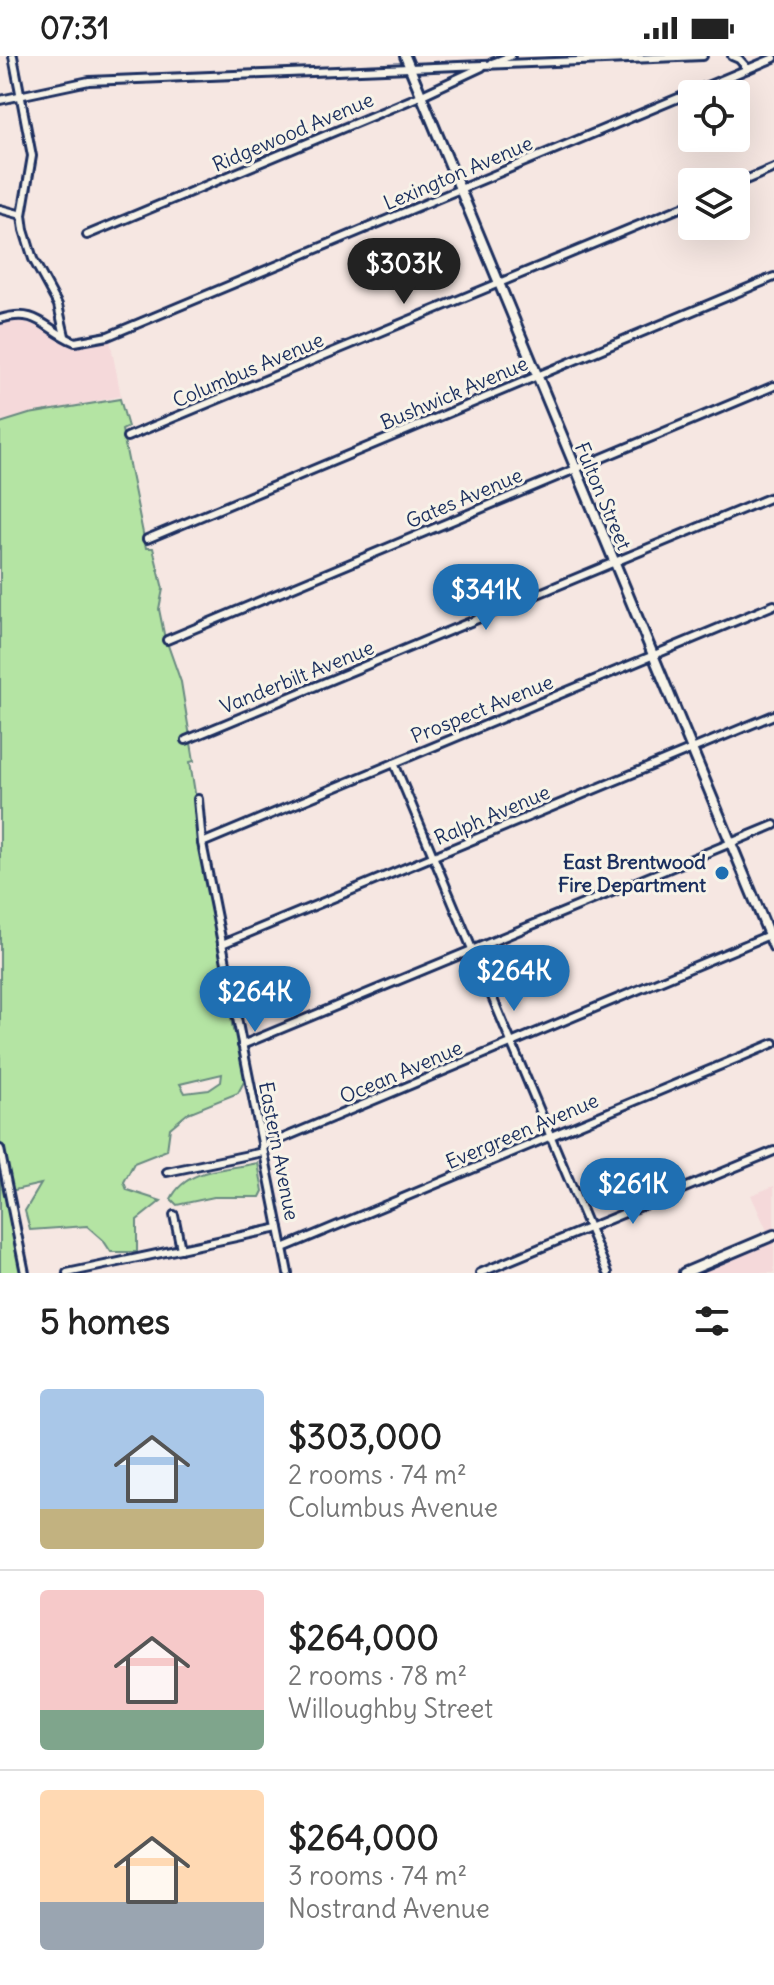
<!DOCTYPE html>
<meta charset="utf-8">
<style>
:root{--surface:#fff;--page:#f2f2f2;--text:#222;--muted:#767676;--line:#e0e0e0;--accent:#1f6fb2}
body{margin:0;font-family:Delius,sans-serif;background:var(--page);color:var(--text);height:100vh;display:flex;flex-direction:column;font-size:30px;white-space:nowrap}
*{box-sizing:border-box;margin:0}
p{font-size:26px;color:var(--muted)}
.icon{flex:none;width:44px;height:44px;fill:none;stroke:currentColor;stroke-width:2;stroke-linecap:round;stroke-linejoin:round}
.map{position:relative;height:1217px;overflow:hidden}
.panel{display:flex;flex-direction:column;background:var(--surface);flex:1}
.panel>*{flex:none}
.buttons{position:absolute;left:678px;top:24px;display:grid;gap:16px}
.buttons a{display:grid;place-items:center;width:72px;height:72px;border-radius:8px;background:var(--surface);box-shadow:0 8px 32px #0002;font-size:40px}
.price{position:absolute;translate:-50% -68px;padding:0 18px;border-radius:28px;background:var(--accent);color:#fff;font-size:26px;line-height:52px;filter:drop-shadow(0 2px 4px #0008)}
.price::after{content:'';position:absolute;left:50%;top:48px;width:24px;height:18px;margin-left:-12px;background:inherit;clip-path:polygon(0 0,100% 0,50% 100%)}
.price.active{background:#222;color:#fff}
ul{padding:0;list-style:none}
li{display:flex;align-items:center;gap:24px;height:200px;padding:0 40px}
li+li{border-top:2px solid var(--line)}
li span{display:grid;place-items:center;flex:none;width:224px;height:160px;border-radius:8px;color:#555}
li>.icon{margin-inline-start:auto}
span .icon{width:96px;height:96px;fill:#fffc;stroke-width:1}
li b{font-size:34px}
h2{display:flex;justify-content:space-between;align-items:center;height:96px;padding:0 40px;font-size:34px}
.status{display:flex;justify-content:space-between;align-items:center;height:56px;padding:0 40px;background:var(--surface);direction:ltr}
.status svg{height:22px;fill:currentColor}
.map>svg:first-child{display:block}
.built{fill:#f5d9da}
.green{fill:#b4e4a3;stroke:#688a80;stroke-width:2;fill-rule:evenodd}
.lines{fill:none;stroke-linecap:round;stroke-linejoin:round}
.street-casing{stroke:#1b2f5e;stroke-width:12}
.secondary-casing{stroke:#1b2f5e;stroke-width:14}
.street{stroke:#f7f3e8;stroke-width:6}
.secondary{stroke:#f7f3e8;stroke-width:8}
.poi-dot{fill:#1f6fb2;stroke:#f7f3e8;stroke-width:3}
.labels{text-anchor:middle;stroke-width:6;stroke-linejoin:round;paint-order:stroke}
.street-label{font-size:20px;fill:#1b2f5e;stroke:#f7f3e8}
.poi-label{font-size:20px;font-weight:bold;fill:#1b2f5e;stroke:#f7f3e8;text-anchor:end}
</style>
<div class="status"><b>07:31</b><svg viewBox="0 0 49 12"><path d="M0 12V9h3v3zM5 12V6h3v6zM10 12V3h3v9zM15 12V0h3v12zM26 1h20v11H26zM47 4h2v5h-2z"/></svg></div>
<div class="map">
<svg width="774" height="1217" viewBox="0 0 774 1217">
<rect width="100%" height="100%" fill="#f6e7e2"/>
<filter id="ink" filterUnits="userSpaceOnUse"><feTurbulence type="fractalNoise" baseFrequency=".0125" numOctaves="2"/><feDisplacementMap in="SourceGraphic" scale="16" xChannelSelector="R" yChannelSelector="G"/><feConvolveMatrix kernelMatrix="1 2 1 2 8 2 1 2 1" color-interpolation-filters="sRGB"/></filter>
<g filter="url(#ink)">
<g class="built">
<polygon points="21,265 40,270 74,290 110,284 121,340 0,366 0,266"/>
<polygon points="774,1130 774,1217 672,1217 768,1177 751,1139"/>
</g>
<g class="green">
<path d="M120 343 128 371 122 374 146 492H153L163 533 159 553 164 578 181 626 194 705 190 706 233 974 235 972 246 1022 238 1037 188 1057 170 1072 167 1094 134 1107 124 1126 127 1134 161 1145 137 1164V1196H111L103 1184 87 1170 30 1174 25 1155 41 1128 10 1135 22 1217H0V367L29 358ZM222 1018 221 1026 209 1034 185 1037 180 1028Z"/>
<path d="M258 1107 263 1135 260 1141H214L177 1149 171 1143C186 1111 228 1114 258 1107Z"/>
</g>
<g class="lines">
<defs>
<g id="street">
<polyline points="13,0 32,100 22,159 24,174 33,203 58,249 65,280"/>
<polyline points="732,0 739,3 748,13"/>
<polyline points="492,7 511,0"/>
<polyline points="0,44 89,25 703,0"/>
<polyline points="736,128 774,112"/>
<polyline points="0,153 22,159"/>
<polyline points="87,179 420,40 482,11"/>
<path d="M0 263C38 251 45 274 75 286L108 280 774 2"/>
<polyline points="127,381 692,147"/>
<polyline points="147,483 774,221"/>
<polyline points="167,584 774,330"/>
<polyline points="186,684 774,440"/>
<polyline points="394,707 608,1217"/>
<polyline points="198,743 202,787 288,1217"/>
<polyline points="202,787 774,549"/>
<polyline points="222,888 774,659"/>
<polyline points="242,989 774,769"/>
<polyline points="262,1091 774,877"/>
<polyline points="0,1093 25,1217"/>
<polyline points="167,1116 263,1096"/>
<polyline points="174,1159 181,1193"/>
<polyline points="283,1192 774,987"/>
<polyline points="67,1217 279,1172"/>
<polyline points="480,1217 774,1095"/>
</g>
<g id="secondary">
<polyline points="405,0 774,891"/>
<polyline points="684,1217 774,1179"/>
</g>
</defs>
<use href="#street" class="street-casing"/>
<use href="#secondary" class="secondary-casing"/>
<use href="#street" class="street"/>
<use href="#secondary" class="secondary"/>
</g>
</g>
<circle class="poi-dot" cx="722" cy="817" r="8"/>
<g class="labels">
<g class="street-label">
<text transform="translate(293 76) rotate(-23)" y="7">Ridgewood Avenue</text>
<text transform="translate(458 117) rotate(-23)" y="7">Lexington Avenue</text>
<text transform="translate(248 314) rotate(-23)" y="7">Columbus Avenue</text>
<text transform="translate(454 337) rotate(-23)" y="7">Bushwick Avenue</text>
<text transform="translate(603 440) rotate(67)" y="7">Fulton Street</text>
<text transform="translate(464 442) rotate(-23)" y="7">Gates Avenue</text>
<text transform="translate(297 621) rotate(-22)" y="7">Vanderbilt Avenue</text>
<text transform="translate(482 653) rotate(-22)" y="7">Prospect Avenue</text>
<text transform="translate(492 759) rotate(-23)" y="7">Ralph Avenue</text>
<text transform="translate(401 1016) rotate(-23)" y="7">Ocean Avenue</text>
<text transform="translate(522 1075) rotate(-23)" y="7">Evergreen Avenue</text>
<text transform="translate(279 1095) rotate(79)" y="7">Eastern Avenue</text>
</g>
<g class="poi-label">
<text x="706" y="813">East Brentwood<tspan x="706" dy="23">Fire Department</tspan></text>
</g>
</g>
</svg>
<div class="buttons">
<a><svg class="icon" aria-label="locate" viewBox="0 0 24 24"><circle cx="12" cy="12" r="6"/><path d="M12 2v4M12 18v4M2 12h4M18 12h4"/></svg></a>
<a><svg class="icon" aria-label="layers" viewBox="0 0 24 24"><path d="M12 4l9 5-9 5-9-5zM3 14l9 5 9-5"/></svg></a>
</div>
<b class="price active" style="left:404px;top:250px">$303K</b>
<b class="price" style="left:486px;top:576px">$341K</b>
<b class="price" style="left:514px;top:957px">$264K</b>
<b class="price" style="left:255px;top:978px">$264K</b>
<b class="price" style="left:633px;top:1170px">$261K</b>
</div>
<section class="panel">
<h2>5 homes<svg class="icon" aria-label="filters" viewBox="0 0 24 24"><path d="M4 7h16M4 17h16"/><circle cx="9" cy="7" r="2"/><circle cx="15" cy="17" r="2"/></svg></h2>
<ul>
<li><span style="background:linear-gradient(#a9c7e8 75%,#c2b280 0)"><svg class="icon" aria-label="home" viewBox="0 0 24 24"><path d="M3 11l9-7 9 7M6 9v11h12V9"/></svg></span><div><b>$303,000</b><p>2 rooms · 74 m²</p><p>Columbus Avenue</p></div></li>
<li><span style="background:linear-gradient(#f6c9c9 75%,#7fa58c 0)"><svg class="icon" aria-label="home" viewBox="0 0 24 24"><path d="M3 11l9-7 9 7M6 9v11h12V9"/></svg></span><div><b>$264,000</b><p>2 rooms · 78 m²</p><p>Willoughby Street</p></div></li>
<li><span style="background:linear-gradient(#ffd9b3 70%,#9aa5b1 0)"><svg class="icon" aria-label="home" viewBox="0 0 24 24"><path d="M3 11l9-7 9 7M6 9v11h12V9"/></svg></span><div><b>$264,000</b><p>3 rooms · 74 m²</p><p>Nostrand Avenue</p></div></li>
</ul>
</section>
